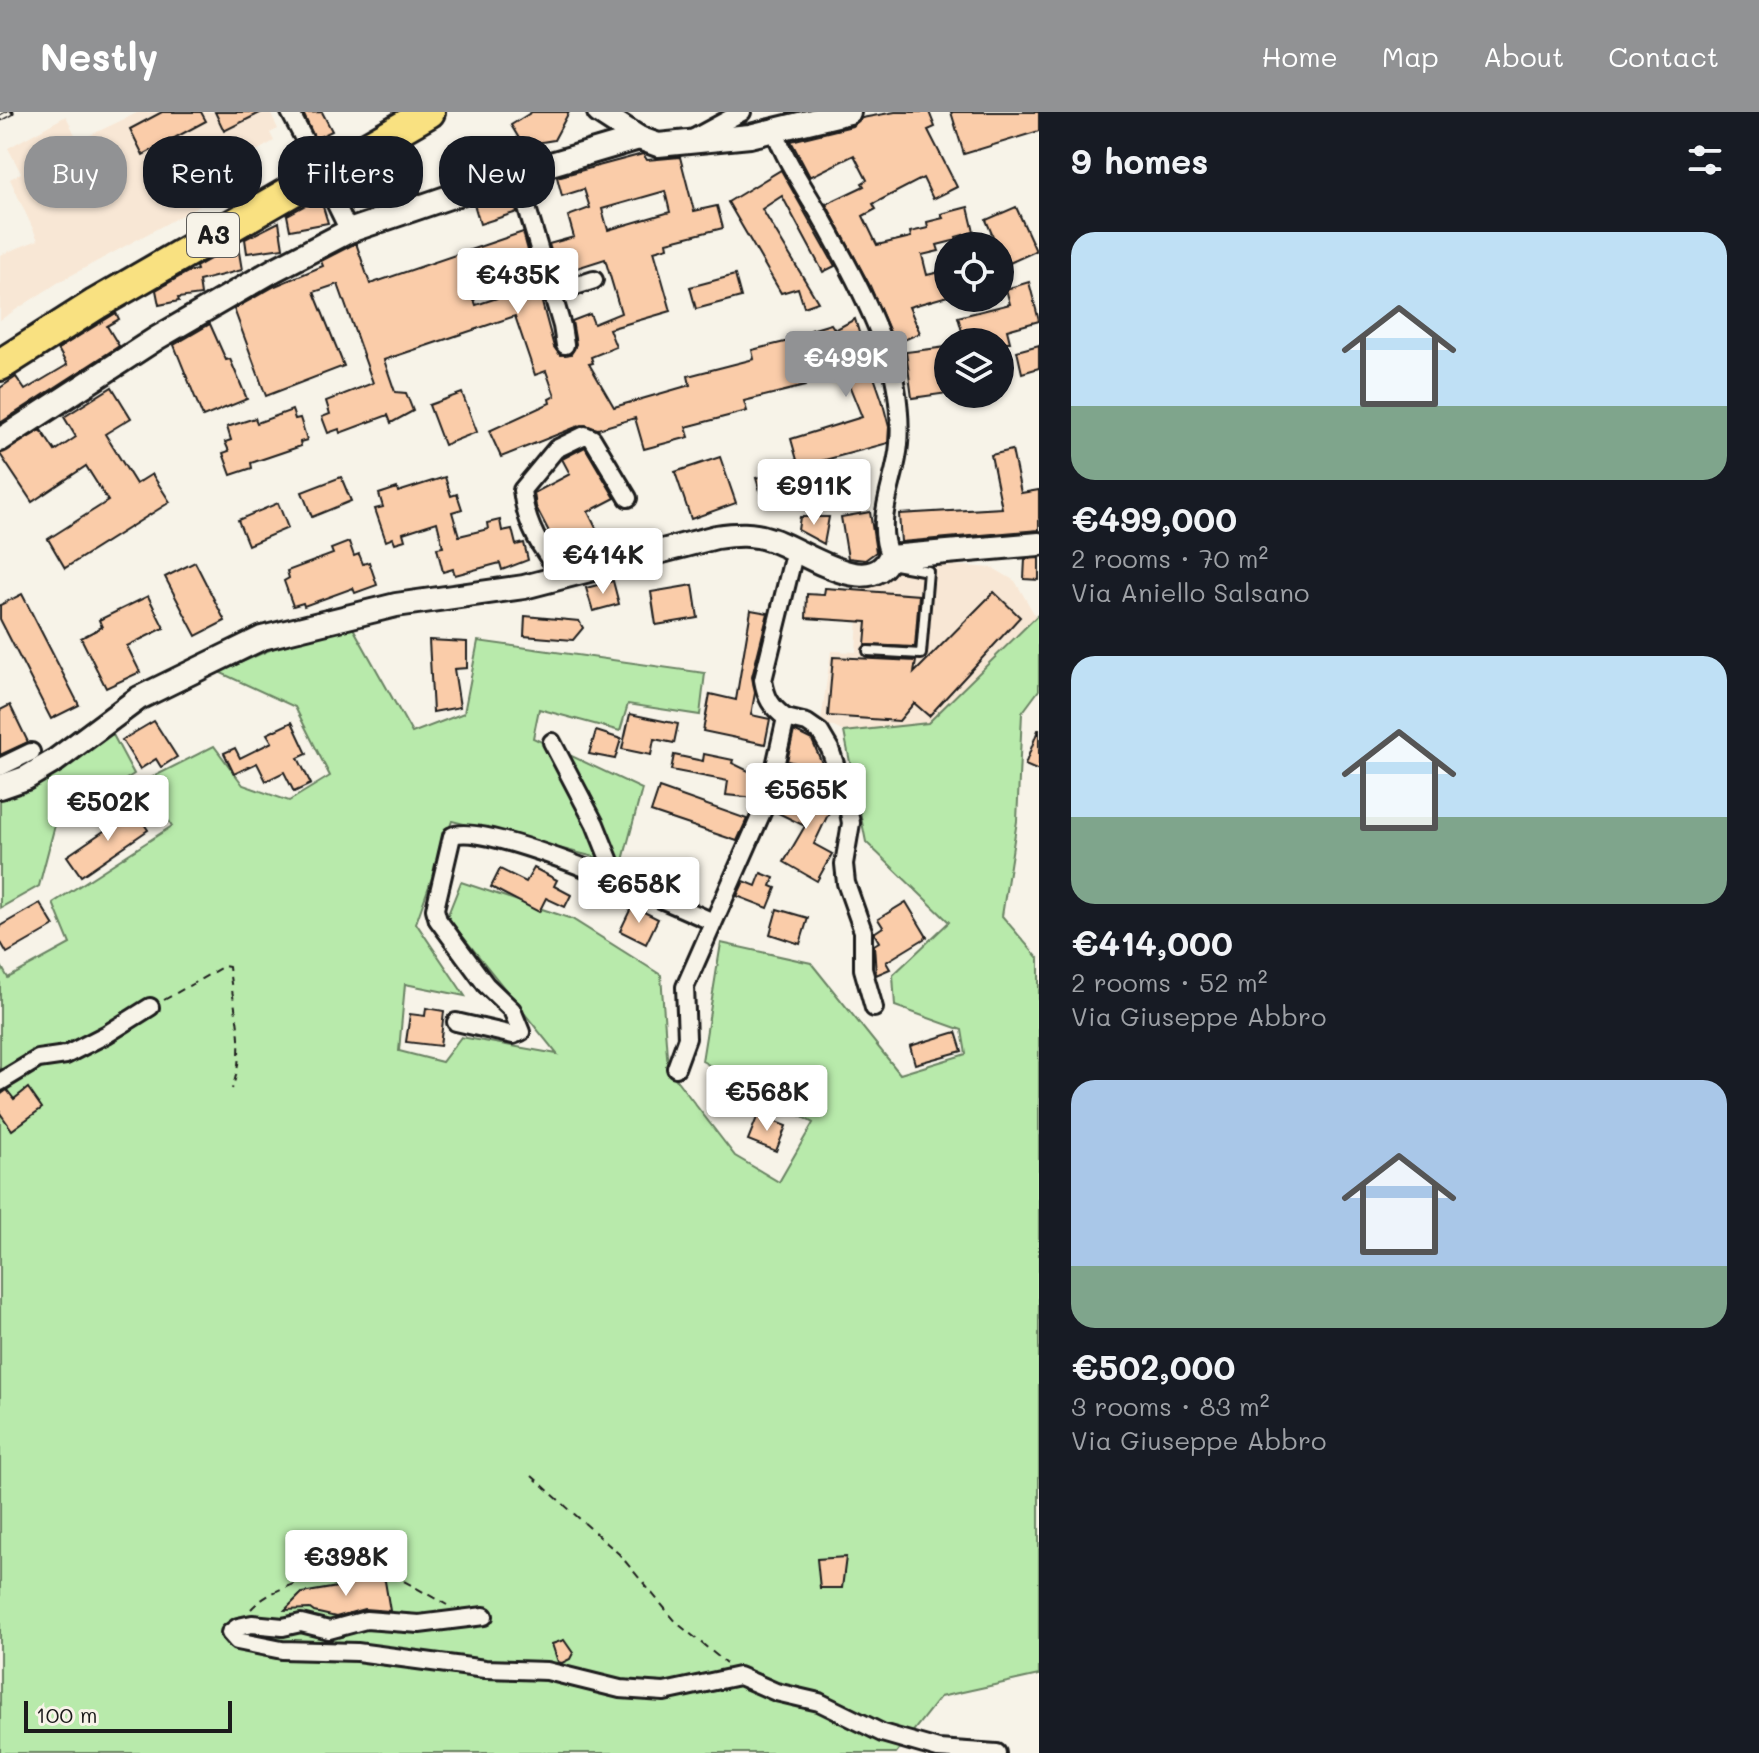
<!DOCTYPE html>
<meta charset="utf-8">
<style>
:root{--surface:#171b24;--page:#20242c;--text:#f1f3f6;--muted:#9ea1a6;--accent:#919294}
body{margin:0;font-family:Mali,sans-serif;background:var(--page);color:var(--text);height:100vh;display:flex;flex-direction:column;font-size:30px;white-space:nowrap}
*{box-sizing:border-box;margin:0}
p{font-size:26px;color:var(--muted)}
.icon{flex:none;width:44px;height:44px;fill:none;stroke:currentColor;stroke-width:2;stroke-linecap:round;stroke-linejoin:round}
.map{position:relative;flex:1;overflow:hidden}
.drawer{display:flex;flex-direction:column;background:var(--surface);width:720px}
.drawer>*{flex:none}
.guide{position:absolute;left:24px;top:24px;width:760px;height:72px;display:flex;gap:16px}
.tools{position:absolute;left:934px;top:120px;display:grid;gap:16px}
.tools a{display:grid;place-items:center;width:80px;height:80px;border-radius:50%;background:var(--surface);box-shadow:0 2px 6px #0004;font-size:40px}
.scale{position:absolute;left:24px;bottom:20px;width:208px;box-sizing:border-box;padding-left:8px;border:4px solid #1c1c1c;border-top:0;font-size:22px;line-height:28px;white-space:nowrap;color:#1c1c1c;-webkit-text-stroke:6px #f7f3e8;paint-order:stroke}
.price{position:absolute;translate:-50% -68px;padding:0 18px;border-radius:8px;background:#fff;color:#222;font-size:26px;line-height:52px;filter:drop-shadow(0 2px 4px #0008)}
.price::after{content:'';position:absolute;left:50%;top:48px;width:24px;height:18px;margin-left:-12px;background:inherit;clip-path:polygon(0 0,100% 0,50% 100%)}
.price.current{background:var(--accent);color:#fff}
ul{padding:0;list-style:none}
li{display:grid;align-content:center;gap:16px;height:424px;padding:0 32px}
li span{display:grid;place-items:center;height:248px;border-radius:24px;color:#555}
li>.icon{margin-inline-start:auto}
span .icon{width:144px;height:144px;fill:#fffc;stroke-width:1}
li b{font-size:34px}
h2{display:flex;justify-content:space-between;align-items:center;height:96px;padding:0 32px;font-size:34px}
.chip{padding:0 28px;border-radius:32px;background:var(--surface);box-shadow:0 2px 6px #0004;font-size:28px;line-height:72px}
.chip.current{background:var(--accent);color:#fff}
header{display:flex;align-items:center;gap:48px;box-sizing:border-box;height:112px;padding:0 40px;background:var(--accent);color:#fff}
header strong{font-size:38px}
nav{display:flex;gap:44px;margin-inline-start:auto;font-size:28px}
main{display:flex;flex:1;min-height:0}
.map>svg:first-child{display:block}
.built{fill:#f8e7d5}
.green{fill:#b8eaab;stroke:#6a8364;stroke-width:2}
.building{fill:#facca9;stroke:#1c1c1c;stroke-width:2;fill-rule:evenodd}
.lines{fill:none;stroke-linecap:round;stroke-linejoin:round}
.street-tunnel{stroke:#d6d3c9;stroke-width:16;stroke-dasharray:16 8;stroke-linecap:butt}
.lane-casing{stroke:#1c1c1c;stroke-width:14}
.street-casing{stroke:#1c1c1c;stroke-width:22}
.secondary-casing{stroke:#1c1c1c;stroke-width:28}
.highway-casing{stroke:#1c1c1c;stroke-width:36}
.path{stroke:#1c1c1c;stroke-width:2;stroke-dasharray:8 6;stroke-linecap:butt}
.lane{stroke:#f7f3e8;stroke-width:8}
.street{stroke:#f7f3e8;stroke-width:16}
.secondary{stroke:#f7f3e8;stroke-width:22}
.highway{stroke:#f9e181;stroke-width:30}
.rail-casing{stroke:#1c1c1c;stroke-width:7}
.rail{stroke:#f7f3e8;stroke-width:4;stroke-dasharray:12;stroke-linecap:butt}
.labels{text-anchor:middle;stroke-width:6;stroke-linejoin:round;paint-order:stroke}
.shield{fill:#f7f3e8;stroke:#5e5c59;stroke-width:2}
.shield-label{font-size:26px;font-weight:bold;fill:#1c1c1c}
</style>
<header>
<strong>Nestly</strong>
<nav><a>Home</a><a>Map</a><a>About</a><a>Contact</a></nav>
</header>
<main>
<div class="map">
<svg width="1039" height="1641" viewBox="0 0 1039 1641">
<rect width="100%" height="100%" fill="#f7f3e8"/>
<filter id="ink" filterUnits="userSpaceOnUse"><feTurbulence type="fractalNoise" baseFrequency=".0125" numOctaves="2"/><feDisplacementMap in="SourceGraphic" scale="16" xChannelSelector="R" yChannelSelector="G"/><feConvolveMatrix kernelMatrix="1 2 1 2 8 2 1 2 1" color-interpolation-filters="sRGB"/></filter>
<g filter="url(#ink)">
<g class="built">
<polygon points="139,0 270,0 278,17 270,21 274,29 232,53 241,71 59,170 0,208 0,143 38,128 10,67 21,61 8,36 66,4 78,29"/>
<polygon points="908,450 993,456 1015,469 1036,505 928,611 844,620 821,609 831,539 856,540 860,473 889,464"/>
</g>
<g class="green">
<polygon points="1039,502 1039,578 1022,601 1017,709 1002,804 1039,847 1039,1563 940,1585 896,1641 0,1641 0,852 8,866 70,832 53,791 172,714 145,669 214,634 243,673 289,689 330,664 295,595 219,560 279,534 353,516 412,621 464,601 478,529 705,561 700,603 628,592 620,619 539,597 533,626 642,677 622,752 452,709 416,811 465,884 405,872 399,939 442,950 461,925 557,942 447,805 461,770 572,807 661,863 668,957 735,1044 779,1070 813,1011 702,949 721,831 811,851 900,962 966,942 962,918 895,894 893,863 949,810 866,730 844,620 928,611"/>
<polygon points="112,621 134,662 55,713 39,774 0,796 0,663"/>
</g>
<g class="building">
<polygon points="162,0 201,0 206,9 143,43 130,17"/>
<polygon points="215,0 262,0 224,19"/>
<polygon points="322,0 332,19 315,27 303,1"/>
<polygon points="532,0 569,0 554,28 536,31 526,38 511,13"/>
<polygon points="895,0 929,0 935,15 928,18 957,75 933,87 923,66 873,92 876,97 863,104 877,133 911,125 910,120 928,116 927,110 943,106 941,102 968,95 974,120 956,125 957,128 937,133 939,139 922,143 927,163 948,158 948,184 909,195 920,221 895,232 870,174 826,92 864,74 862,71 867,68 854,43 810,65 791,29 852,14 862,6"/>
<polygon points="951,0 1039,0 1039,19 964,42"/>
<polygon points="481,35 483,42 496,37 502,51 484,58 479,50 454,53 452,38"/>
<path d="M643 42 647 48 680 45 694 99 717 94 723 116 667 130 668 135 654 139 671 199 609 217 616 235 591 245 593 251 589 252 614 295 690 273 688 264 754 247 752 238 793 228 805 274 744 289 747 299 686 315 689 325 644 337 635 306 598 317 581 313 501 345 489 319 550 291 549 287 555 284 546 259 535 263 515 204 384 248 395 280 406 281 413 299 391 311 388 303 340 321 339 317 328 321 322 305 330 302 326 289 373 271 338 172 314 180 344 254 266 284 234 197 275 174 323 154 321 149 356 131 370 172 523 120 554 235 560 243 571 242 576 232 572 209 590 202 594 212 621 201 605 147 558 162 549 132 574 125 568 104 590 96 584 77 562 84 557 65ZM665 79 670 100 608 118 602 97ZM496 144 500 156 512 152 521 178 476 193 463 155Z"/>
<polygon points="781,58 835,154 823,160 782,84 762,97 818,190 804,195 798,176 781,181 728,90"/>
<polygon points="414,62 420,80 371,97 364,73"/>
<polygon points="511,79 517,100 480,112 474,92"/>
<polygon points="320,85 328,111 290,118 287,103"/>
<polygon points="1016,95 1036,139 1005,153 1000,134 997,134 986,108"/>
<polygon points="279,110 283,136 247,141 245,127"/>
<polygon points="238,134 242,158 199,169 201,183 178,186 179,189 159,193 156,178 188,160 197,158 196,155 230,136"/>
<polygon points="735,163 741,185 696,197 690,175"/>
<polygon points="1029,170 1039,209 1007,218 1010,230 965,230 958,205 1010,192 1006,177"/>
<polygon points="116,201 119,207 107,214 119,234 0,311 0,276 16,265 25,278 67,253 58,237"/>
<polygon points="855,207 866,244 863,246 867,245 882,288 889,315 888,331 799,355 791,327 862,305 843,258 825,264 811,218 831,212 835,218"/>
<polygon points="210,212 226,248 230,247 247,287 203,305 174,233"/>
<polygon points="1039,233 1039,256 1022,261 1017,239"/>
<polygon points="947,235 948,281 912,286 906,240"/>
<polygon points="112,275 131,306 105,322 136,372 152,362 170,390 65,456 48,427 108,389 86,354 32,390 0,342 41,318 55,339 76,325 64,305"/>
<polygon points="462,281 477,320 444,333 429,293"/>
<polygon points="292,298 295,307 300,306 307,328 300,330 301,334 251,351 252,356 231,363 223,341 229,339 225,330 231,328 227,315 255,306 257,311"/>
<polygon points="585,335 615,386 588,400 602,428 577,441 569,426 556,433 536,395 534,381 570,362 562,347"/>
<polygon points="1012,338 1021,381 1039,378 1039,418 901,430 899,402 1002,396 991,343"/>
<polygon points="720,345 736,391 691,407 675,360"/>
<polygon points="780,359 788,385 764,392 756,366"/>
<polygon points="341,365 351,389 312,405 302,380"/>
<polygon points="445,365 451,384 457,382 462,397 452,400 459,424 488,417 487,411 500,408 502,419 512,417 516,433 524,431 528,448 502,458 500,451 455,463 453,457 443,460 437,436 443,435 437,410 403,421 405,428 395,431 393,426 386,429 375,397 383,395 379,382 397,376 398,380"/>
<polygon points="278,391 288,416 248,433 238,408"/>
<polygon points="870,400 876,440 865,448 848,446 841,405"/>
<polygon points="800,405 829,405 824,432 798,418"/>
<polygon points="349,430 354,444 359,442 363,452 369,450 377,473 355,481 353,476 304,494 303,491 293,494 284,469 289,466 287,459 333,442 331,437"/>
<polygon points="1039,446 1039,468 1024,467 1025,447"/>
<polygon points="195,450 225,509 196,524 165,465"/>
<polygon points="613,469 619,492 593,499 586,476"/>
<polygon points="693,473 698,506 656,513 651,480"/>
<polygon points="825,476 919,483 915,535 865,533 867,510 806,506 807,482 824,483"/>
<polygon points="994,480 1020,505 929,604 914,591 899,609 828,604 833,545 916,549 914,561"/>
<polygon points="22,482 79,593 51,607 0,507 0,493"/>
<polygon points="148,484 164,516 127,534 140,560 106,576 81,526 102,515 99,508"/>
<polygon points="751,498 768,501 752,565 755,581 751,603 770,607 765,632 703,619 710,582 736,588"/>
<polygon points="525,504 579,509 583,516 573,528 524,524"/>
<polygon points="429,528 467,530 467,556 454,557 460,595 433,600"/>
<polygon points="10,593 28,630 0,643 0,598"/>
<polygon points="630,602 678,612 674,631 654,627 651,643 622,637"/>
<polygon points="154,609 177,645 161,655 156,647 140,657 122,628"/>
<polygon points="292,610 307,642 298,646 311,672 294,680 284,660 266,669 257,651 234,662 224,641 235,636 240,646 272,630 267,622"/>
<polygon points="1038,618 1039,618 1039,659 1025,653"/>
<polygon points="596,619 621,627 615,647 589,642"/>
<polygon points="794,619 812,628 828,665 797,662 800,652 787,649"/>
<polygon points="704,642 733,648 732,651 761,665 756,686 726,683 728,669 671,658 674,643 703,649"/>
<polygon points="782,675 815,691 820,683 834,690 814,732 832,742 817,769 784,750 805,714 774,699"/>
<polygon points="659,676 747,707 737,729 651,700"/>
<polygon points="135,698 148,718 81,764 67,744"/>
<polygon points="640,755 664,764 660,775 636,765"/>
<polygon points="534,756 557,768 554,774 571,783 565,795 546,786 539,800 491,775 500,757 526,770"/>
<polygon points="761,761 774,766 771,774 776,776 768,796 737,784 744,769 756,774"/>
<polygon points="906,790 927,825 886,850 890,857 876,863 874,833 879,830 874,821 883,815 878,807"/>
<polygon points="40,791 54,814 7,841 0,829 0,814"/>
<polygon points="632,794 658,807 646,832 620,819"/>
<polygon points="777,797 808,806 800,832 770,822"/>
<polygon points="426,896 444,899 440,934 406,930 410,902 425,904"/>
<polygon points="956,920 962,939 915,952 910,934"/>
<polygon points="28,976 42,996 12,1018 0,1001 0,983 7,978 14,987"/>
<polygon points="758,1003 786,1014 776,1039 748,1028"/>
<polygon points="846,1445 842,1476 820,1476 817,1447"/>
<polygon points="379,1463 385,1469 390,1499 364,1497 336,1505 314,1500 310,1497 285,1498 302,1481 337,1475 332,1470 342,1465 348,1471"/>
<polygon points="564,1528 573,1541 570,1547 562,1551 558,1550 552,1532"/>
</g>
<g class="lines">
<polyline class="street-tunnel" points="304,27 324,67"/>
<defs>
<polyline id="lane" points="868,539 921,542 928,459 895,453"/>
<g id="street">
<polyline points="290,0 304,27"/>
<path d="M774 17C785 48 803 74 820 103 847 151 877 205 892 258 898 278 901 311 899 332 896 371 873 406 890 445"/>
<polyline points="694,26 742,0"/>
<polyline points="517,62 562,214 565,233"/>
<polyline points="326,72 349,119"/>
<polyline points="553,181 594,168"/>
<path d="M564 465C541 438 526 414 522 378L556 337 585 323 592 326 628 386"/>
<polyline points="786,606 807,611 820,620 830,637 846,685 851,711 844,752 846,771 863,819 863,857 874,896"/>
<polyline points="552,630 595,712 617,767"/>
<polyline points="0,655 31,640"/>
<path d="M456 910 513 923 521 920 512 898 486 873 438 808 435 797 452 724C484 707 673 792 713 810"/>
<path d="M676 956 687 926 685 875 767 689 786 606C771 595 766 586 763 568L795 438"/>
<polyline points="0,970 38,947 66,943 107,922 150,895"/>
<polyline points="484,1504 419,1512 366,1508 329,1518 301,1511 283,1515 252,1512 238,1515 230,1521 237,1529 282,1538 357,1540 485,1557 547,1559 620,1577 664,1580 739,1564 776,1580 819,1590 882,1621 938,1637 997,1641"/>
</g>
<g id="secondary">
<polyline points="599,0 639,26 658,33 750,24 849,0"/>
<polyline points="0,328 157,226 274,158 349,119 517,62 639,26"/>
<path d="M0 675 26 666 56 648 139 586 262 526 396 493 524 475 716 425C736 422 753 421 772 428 803 438 869 489 890 445L1039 432"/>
</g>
<polyline id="highway" points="0,253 96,192 429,0"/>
</defs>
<use href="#lane" class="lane-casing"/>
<use href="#street" class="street-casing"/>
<use href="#secondary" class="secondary-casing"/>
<use href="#highway" class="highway-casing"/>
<g class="path">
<path d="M164 888 224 854 229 855C233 899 248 931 232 977"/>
<polyline points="532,1364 619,1442 677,1511 726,1551"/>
<path d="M251 1497C279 1467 350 1456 390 1455L402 1468 447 1493"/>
</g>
<use href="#lane" class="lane"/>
<use href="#street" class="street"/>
<use href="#secondary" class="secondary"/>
<use href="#highway" class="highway"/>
<defs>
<polyline id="rail" points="0,6 11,0"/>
</defs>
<use href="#rail" class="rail-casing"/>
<use href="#rail" class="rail"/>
</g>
</g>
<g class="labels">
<rect class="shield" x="187" y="101" width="52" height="44" rx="6"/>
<g class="shield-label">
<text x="213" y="132">A3</text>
</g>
</g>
</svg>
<div class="tools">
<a><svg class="icon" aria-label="locate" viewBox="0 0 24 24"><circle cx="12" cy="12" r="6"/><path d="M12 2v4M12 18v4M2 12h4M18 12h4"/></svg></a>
<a><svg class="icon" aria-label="layers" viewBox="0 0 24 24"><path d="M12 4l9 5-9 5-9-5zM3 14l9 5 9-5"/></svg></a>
</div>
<div class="scale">100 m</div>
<b class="price" style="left:518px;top:204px">€435K</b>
<b class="price current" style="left:846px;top:287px">€499K</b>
<b class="price" style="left:814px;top:415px">€911K</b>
<b class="price" style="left:603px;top:484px">€414K</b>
<b class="price" style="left:806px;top:719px">€565K</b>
<b class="price" style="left:108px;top:731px">€502K</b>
<b class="price" style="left:639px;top:813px">€658K</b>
<b class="price" style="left:767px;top:1021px">€568K</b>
<b class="price" style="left:346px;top:1486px">€398K</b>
<div class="guide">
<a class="chip current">Buy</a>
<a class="chip">Rent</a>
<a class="chip">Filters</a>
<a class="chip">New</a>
</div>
</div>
<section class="drawer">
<h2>9 homes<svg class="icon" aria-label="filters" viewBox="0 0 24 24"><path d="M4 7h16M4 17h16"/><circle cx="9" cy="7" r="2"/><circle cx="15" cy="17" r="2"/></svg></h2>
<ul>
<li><span style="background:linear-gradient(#bfe0f5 70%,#7fa58c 0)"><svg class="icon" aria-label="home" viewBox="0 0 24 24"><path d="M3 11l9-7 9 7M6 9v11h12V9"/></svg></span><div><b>€499,000</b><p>2 rooms · 70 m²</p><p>Via Aniello Salsano</p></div></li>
<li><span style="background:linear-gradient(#bfe0f5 65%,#7fa58c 0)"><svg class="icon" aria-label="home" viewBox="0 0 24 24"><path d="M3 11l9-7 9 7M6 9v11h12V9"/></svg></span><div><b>€414,000</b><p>2 rooms · 52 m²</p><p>Via Giuseppe Abbro</p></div></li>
<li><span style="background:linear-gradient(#a9c7e8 75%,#7fa58c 0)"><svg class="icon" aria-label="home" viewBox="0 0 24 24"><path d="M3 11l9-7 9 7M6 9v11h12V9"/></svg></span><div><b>€502,000</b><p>3 rooms · 83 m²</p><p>Via Giuseppe Abbro</p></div></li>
</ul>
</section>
</main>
